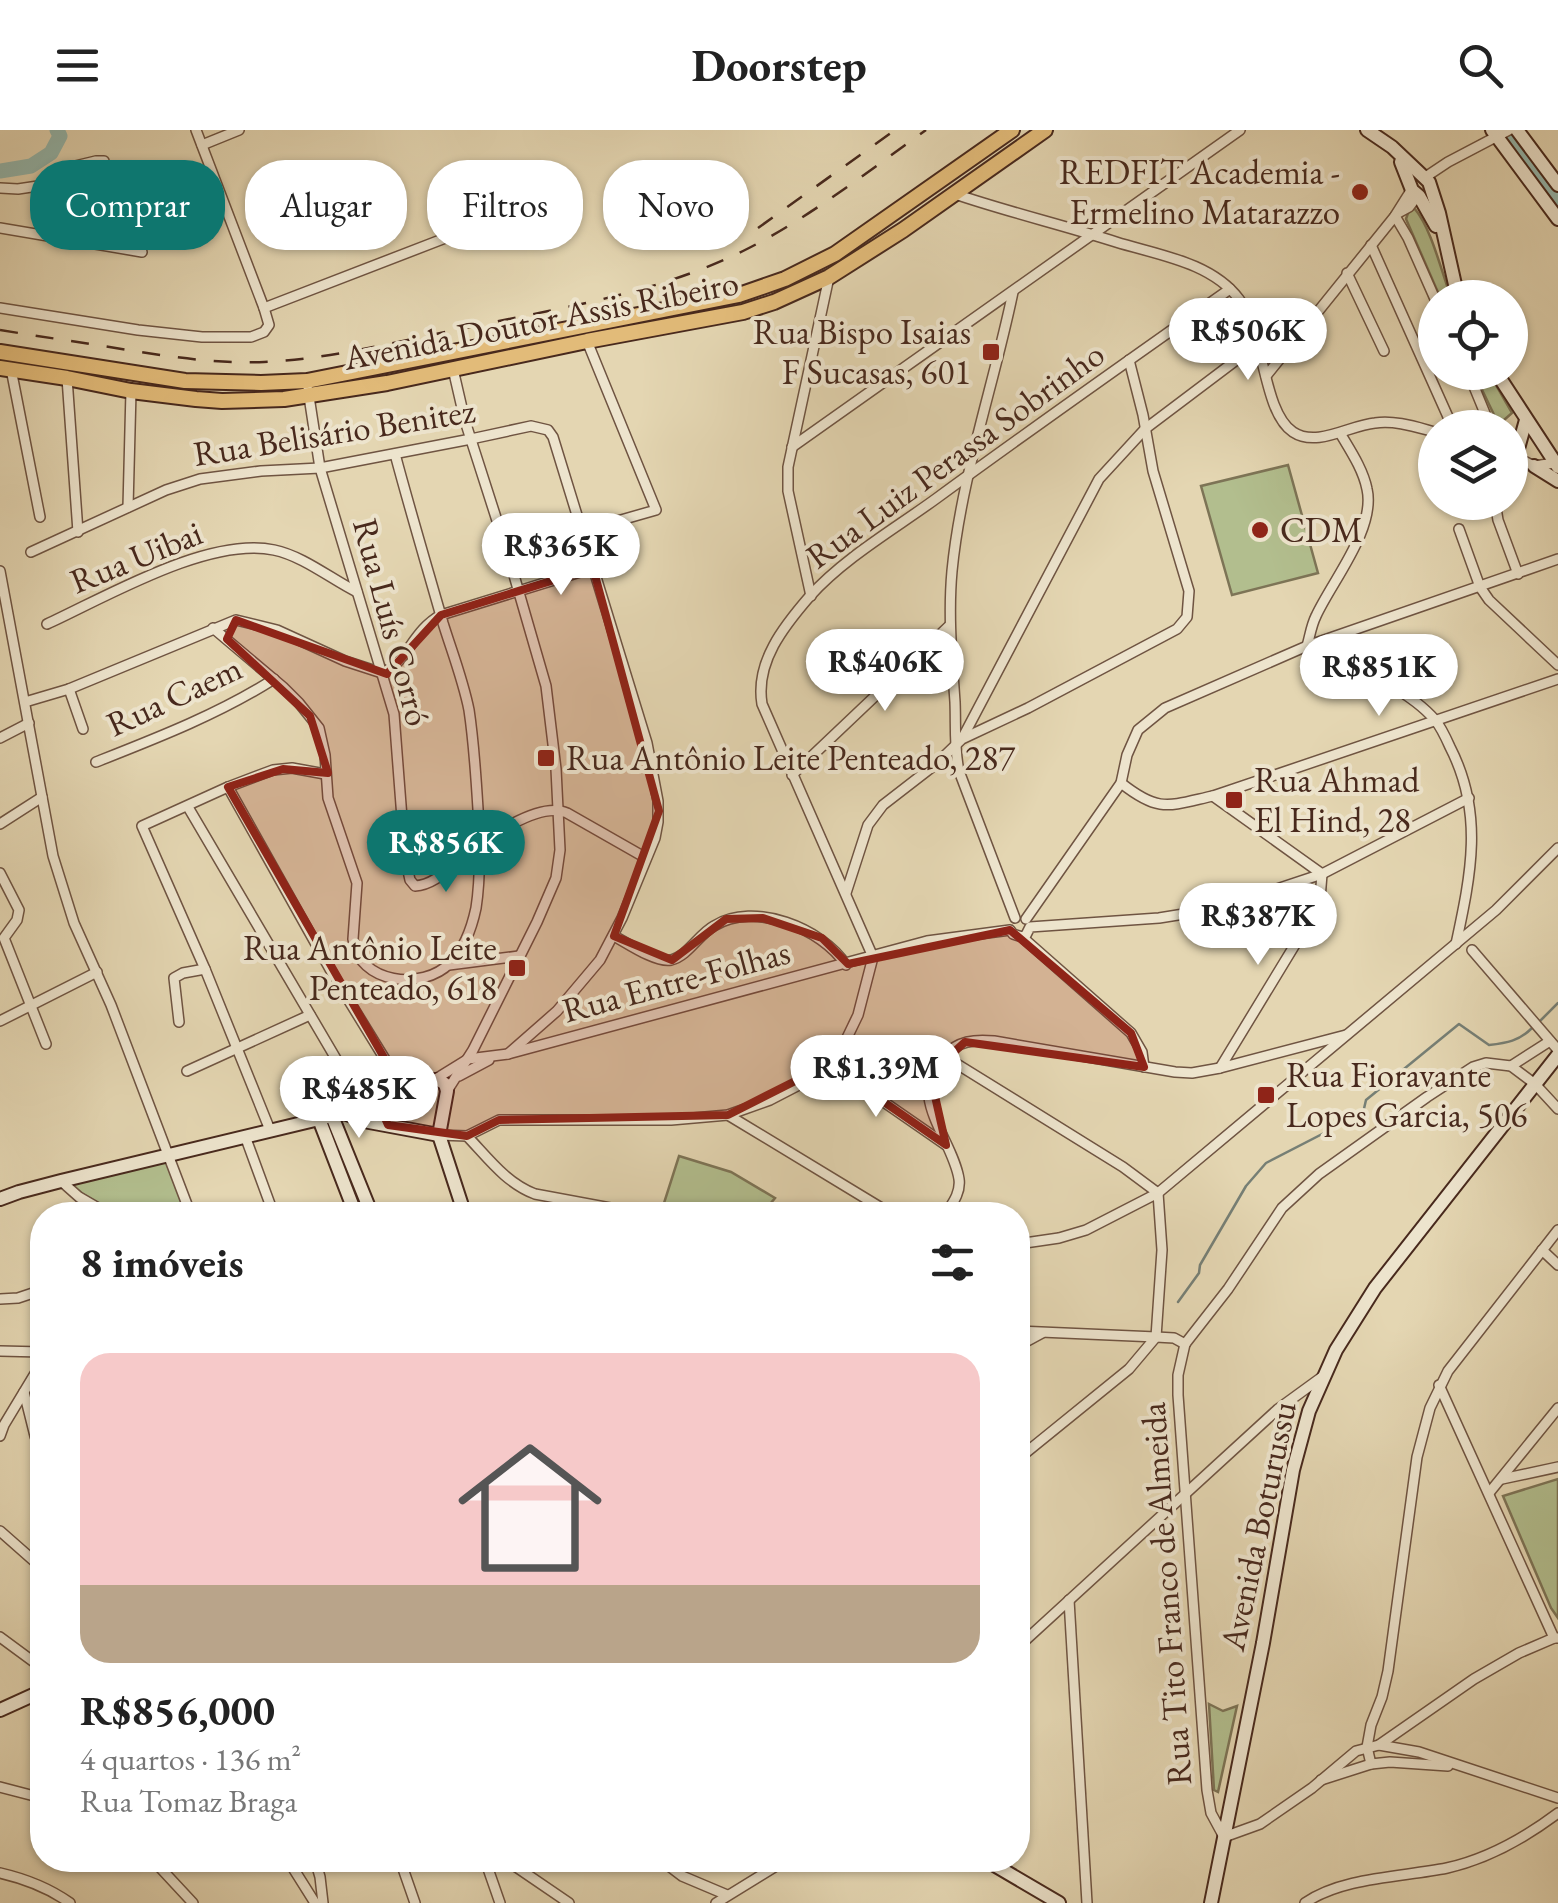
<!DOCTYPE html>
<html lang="pt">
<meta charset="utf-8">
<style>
:root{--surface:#fff;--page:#f6f6f6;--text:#222;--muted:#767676;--accent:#0f766e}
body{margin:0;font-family:"EB Garamond",serif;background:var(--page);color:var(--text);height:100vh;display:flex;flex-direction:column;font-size:38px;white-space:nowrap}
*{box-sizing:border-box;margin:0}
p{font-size:32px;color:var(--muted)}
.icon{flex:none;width:55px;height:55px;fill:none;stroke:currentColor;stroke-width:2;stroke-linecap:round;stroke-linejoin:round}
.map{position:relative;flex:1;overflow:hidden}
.side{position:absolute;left:30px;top:1072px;width:1000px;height:670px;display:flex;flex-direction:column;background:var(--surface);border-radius:40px;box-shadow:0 2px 8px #0004}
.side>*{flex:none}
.hud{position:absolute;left:30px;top:30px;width:1000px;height:90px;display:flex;gap:20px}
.fabs{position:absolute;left:1418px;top:150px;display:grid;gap:20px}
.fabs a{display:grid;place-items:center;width:110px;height:110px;border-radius:50%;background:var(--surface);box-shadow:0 2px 8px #0004;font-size:50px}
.price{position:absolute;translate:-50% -85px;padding:0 22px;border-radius:35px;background:#fff;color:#222;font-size:32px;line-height:65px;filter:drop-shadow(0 2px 5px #0008)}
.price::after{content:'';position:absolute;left:50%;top:60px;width:30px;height:22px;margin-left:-15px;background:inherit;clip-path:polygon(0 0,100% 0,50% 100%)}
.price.current{background:var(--accent);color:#fff}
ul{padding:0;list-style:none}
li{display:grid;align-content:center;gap:20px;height:530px;padding:0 50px}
li span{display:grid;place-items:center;height:310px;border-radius:30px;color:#555}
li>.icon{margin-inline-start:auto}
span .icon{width:180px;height:180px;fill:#fffc;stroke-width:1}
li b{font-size:42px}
h2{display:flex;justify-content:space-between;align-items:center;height:120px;padding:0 50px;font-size:42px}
.pill{padding:0 35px;border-radius:40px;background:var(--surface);box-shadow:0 2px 8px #0004;font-size:35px;line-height:90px}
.pill.current{background:var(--accent);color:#fff}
header{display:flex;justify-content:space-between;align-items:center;height:130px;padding:0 50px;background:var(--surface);font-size:45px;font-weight:700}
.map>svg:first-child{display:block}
.green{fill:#b2be8e;stroke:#7d7456;stroke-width:2.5}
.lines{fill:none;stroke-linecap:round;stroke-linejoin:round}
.stream{stroke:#767f75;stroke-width:2.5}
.river{stroke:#95b9af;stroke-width:15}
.street-casing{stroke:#6f5442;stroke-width:12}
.secondary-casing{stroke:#48291d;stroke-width:16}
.primary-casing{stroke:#48291d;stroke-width:18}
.street{stroke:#ede4cd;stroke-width:9}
.secondary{stroke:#ede4cd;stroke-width:12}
.primary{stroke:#e2bb79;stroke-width:14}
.rail{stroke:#48291d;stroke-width:2.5;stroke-dasharray:18 18;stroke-linecap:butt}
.marked{fill:#8f2418;fill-opacity:0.2;stroke:#8f2418;stroke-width:8;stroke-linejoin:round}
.poi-dot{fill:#8f2418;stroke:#ede4cd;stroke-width:4}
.labels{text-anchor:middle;stroke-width:8;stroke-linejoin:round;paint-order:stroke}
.poi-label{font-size:35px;fill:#48291d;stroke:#ede4cd;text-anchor:start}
.street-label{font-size:35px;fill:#48291d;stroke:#ede4cd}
</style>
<header><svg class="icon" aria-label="menu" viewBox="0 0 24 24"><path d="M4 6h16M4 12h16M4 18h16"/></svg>Doorstep<svg class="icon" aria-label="search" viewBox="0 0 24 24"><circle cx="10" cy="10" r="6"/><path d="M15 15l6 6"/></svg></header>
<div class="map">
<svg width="1558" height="1773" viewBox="0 0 1558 1773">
<rect width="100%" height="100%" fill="#e4d6b2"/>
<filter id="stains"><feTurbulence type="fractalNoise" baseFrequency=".002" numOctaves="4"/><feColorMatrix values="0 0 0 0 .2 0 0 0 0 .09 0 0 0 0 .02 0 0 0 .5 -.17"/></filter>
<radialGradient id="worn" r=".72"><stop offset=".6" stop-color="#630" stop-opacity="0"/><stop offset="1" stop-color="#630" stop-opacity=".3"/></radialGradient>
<g class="green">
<path d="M1415 79C1432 100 1441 141 1451 167H1440L1406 89 1409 80Z"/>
<polygon points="1474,243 1489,243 1512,283 1504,290 1497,291"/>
<polygon points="1288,335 1318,443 1232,465 1201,356"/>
<polygon points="168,1024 190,1085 118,1085 61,1051"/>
<polygon points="679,1026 731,1042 775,1068 761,1085 690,1085 664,1073"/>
<polygon points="1558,1349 1558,1488 1551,1478 1503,1366"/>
<polygon points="1209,1574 1223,1581 1237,1576 1218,1662 1214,1660"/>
</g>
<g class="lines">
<g class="stream">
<polyline points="1538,893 1558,873"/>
<path d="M1178 1172 1199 1143 1200 1135 1246 1056 1266 1033 1363 983 1366 970 1459 894 1489 915C1507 913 1519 911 1532 898"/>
</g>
<g class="river">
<polyline points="1507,0 1558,69"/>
<polyline points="0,41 31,36 51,23 60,6 57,0"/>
</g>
<defs>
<g id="street">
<polyline points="202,15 239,0"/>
<polyline points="1424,48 1448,32 1509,0"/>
<polyline points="0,58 18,59 38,56 71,37 96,31 104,31"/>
<path d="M955 64C1008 82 1063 95 1116 112 1158 125 1211 132 1239 169 1265 203 1262 281 1293 302 1317 318 1350 295 1375 293 1395 290 1416 297 1435 302"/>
<polyline points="1398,83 1409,77 1418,65"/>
<polyline points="1395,86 1408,108 1435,169"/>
<polyline points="0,98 142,122"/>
<polyline points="1371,115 1453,298"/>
<polyline points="1347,143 1384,221"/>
<path d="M1013 162C994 254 961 348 952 441 948 485 952 528 955 572 956 595 954 618 959 641L1015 788"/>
<polyline points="0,178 138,200 202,207 251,207 264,202 269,195 264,178 196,0"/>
<polyline points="264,178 448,107"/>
<polyline points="587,211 656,380 600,396"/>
<polyline points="11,239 40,387"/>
<polyline points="1468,242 1491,298"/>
<polyline points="1266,246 1395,86 1412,59"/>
<polyline points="67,248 78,402"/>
<path d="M308 260 320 338 394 584 405 727 410 750 415 756C434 755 448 739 462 728 484 710 539 670 567 683L646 728"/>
<path d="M1340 303C1350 320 1363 339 1367 359 1376 399 1332 451 1316 486 1311 496 1310 506 1307 516 1345 531 1408 558 1435 590 1441 597 1446 608 1450 617 1484 683 1471 744 1456 814"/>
<polyline points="792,317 1240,0"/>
<polyline points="1510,324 1534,336 1555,333"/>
<polyline points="1495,372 1498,390 1518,444"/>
<polyline points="128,377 131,261"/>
<polyline points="1459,399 1480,457 1489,470 1558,535"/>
<polyline points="31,422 166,360 200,349 261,341 320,338 471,309 531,296 548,300 553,307 647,613 658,671 658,692 655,708 622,788 600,830 557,881 508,924"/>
<polyline points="0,441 53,726 74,793 111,875 191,1085"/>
<polyline points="811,466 788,361 788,337 829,147"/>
<path d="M47 494C106 467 209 406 274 420 303 426 331 449 357 462"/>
<path d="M213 498 283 557 299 573 319 598 325 625 328 668 357 753 353 809C358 854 423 861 450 833 464 819 472 797 476 778 481 746 480 712 478 679 476 646 474 613 469 580 463 550 452 522 443 493 427 437 410 380 395 324"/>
<polyline points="69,559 83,599"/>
<path d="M25 572 69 559 236 490 277 500 345 531 382 543C408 532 412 501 441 485L593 438"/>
<polyline points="963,607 1099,349 1145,299 1259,213"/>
<polyline points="0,608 29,593"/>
<path d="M96 632C157 608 219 584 274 549"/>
<polyline points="792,645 950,495"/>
<path d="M1121 653C1159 683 1168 676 1213 666L1558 549"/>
<polyline points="228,657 335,848 386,931 400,963"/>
<polyline points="1213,666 1322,744"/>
<polyline points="188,677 342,939 362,977"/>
<polyline points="0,694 42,667"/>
<polyline points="0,743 19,780 17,790 4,808 46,914"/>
<polyline points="846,763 868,695 883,675 936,634 962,609 1028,578 1177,499 1187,487 1189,461 1153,341 1143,285 1129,230"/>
<polyline points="1026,789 1121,653 1127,625 1138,600 1165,578 1307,516 1558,429"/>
<path d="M614 806C627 813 656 833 671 830 688 826 699 804 714 796 754 771 822 798 846 835"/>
<polyline points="1022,807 1026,805 1030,797 1159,788 1190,783 1259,765 1322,744 1469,668"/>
<polyline points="1472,820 1558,920"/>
<polyline points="449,835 519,826"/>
<polyline points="0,891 97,842"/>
<polyline points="179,892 174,848 183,843 205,839"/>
<polyline points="944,926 1123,1037 1158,1063"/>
<polyline points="829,934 946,1015"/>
<polyline points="1511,936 1550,911"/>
<polyline points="1220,938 1313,785 1320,769 1322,744"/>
<polyline points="187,941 310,885"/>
<polyline points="459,946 489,930"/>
<polyline points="434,950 468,929 508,924 927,811 1010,800 1013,804 1022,807 1131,903 1142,922 1144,937"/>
<polyline points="447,961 473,920 537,792 556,748 560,720 556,639 546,556 509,428 465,291 453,239"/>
<polyline points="728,985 893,1085"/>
<polyline points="270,1000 205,839 142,696 228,657 273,640 292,638 325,644"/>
<path d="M439 1005 467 1006 499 990H671L728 985 770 970 799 955 829 934 845 912 858 885 873 827 762 574C755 532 784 496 810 466 844 428 896 398 937 368 1034 297 1132 228 1230 159"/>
<polyline points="245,1006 274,1085"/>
<path d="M467 1006C488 1028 506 1053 535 1064L648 1085"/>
<polyline points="61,1051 79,1067 110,1085"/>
<polyline points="563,1070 569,1085"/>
<path d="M945 1085C952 1074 961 1063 959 1049 953 1009 904 964 944 926 958 911 974 909 994 911L1175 942 1192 943 1220 938 1346 905"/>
<polyline points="1018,1114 1059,1108 1086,1100 1158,1063 1496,780 1558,718"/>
<polyline points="1542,1120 1558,1135"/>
<polyline points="0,1169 18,1168 42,1160"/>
<polyline points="1018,1201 1156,1207 1174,1208 1185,1214"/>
<polyline points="1185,1214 1178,1245 1178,1265 1207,1660 1211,1683 1224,1707 1260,1694 1312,1658 1356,1621 1379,1615 1474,1549 1519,1523 1554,1508"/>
<polyline points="1185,1214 1228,1159 1282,1078 1319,1044 1427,967 1473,937 1486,933 1511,936 1535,954 1558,979"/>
<polyline points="1018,1216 1042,1203"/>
<polyline points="0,1221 42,1222"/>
<polyline points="1439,1255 1554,1508 1558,1508"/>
<polyline points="24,1262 35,1306 42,1322"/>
<polyline points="0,1306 4,1295 42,1232"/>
<polyline points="1018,1329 1129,1239 1156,1207 1162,1120 1158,1063"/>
<polyline points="1502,1349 1558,1337"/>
<polyline points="1489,1363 1558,1278"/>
<polyline points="0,1401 42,1438"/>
<polyline points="1069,1470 1087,1773"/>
<polyline points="0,1507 42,1538"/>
<polyline points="1018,1517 1278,1279 1322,1247"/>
<polyline points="1379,1615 1419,1622 1558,1668"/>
<polyline points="1371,1634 1367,1617 1371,1595 1382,1567 1388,1541 1417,1327 1430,1278 1448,1241 1558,1100"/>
<polyline points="1321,1650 1371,1634 1390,1632 1448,1636"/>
<polyline points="0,1657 42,1668"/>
<polyline points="153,1730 193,1773"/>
<polyline points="288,1730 315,1773"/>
<polyline points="315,1730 320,1747 323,1773"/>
<polyline points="400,1730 415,1773"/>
<polyline points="485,1730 500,1773"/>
<polyline points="506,1730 569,1773"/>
<polyline points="661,1730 682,1746 727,1765"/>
<path d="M0 1743C26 1749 49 1758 70 1773"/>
<polyline points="716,1773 786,1730"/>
<path d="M1305 1773C1342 1747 1403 1747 1447 1738 1487 1729 1526 1707 1558 1683"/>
</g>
<g id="secondary">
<polyline points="1367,0 1392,17 1429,52 1439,83 1458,168"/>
<polyline points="1492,0 1558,89"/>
<polyline points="1517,0 1558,55"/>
<polyline points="1401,32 1412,60 1419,66 1436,96"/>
<polyline points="1496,242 1558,337"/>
<polyline points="1517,322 1526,290"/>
<polyline points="1534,336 1558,351"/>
<polyline points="344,983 369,992 439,1005"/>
<polyline points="332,986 372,1085"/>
<polyline points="319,989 356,1085"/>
<path d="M388 995 380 982C389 962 415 958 434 950H439L445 954 447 961 439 1005 465 1085"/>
<polyline points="0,1069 19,1062 61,1051 344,983 400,963"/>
<polyline points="0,1580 42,1561"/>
<polyline points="986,1730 1059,1773"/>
<polyline points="1211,1773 1263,1513 1293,1340 1309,1281 1336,1220 1375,1158 1558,925"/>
</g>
<g id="primary">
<polyline points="0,222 185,251 261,253 307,251 739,165 785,149 835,124 1012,0"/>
<polyline points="0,238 67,248 131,261 196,269 222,271 284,269 387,253 587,211 743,182 774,172 829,147 903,100 1045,0"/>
</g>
</defs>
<use href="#street" class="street-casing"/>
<use href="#secondary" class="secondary-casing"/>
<use href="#primary" class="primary-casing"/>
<use href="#street" class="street"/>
<use href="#secondary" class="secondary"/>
<use href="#primary" class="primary"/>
<g class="rail">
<polyline points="758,98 895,0"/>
<path d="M0 200C43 207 85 213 128 220 172 227 218 234 264 232 331 229 399 211 465 198 559 178 656 164 743 121 808 89 867 42 926 0"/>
</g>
</g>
<path class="marked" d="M593 438 659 681 614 806 672 830 726 789 763 788 822 808 848 834 1010 800 1131 903 1144 937 965 912 930 944 946 1015 829 934 728 985 499 990 467 1006 388 995 380 977 400 962 386 931 228 657 283 639 328 643 310 586 227 509 236 490 387 544 441 485Z"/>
<g class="poi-dot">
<circle cx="1360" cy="62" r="10"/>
<rect x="981" y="212" width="20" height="20" rx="5"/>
<circle cx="1260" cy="400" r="10"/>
<rect x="536" y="618" width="20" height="20" rx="5"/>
<rect x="1224" y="660" width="20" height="20" rx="5"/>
<rect x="507" y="828" width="20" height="20" rx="5"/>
<rect x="1256" y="955" width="20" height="20" rx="5"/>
</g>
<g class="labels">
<g class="poi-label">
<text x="1340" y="54" text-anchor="end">REDFIT Academia -<tspan x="1340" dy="40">Ermelino Matarazzo</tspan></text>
<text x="971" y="214" text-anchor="end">Rua Bispo Isaias<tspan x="971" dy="40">F Sucasas, 601</tspan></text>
<text x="1280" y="412">CDM</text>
<text x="566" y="640">Rua Antônio Leite Penteado, 287</text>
<text x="1254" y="662">Rua Ahmad<tspan x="1254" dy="40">El Hind, 28</tspan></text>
<text x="497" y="830" text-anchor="end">Rua Antônio Leite<tspan x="497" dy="40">Penteado, 618</tspan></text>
<text x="1286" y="957">Rua Fioravante<tspan x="1286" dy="40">Lopes Garcia, 506</tspan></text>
</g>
<g class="street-label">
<text transform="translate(541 190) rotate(-11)" y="12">Avenida Doutor Assis Ribeiro</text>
<text transform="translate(334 302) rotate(-9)" y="12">Rua Belisário Benitez</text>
<text transform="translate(955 325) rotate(-36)" y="12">Rua Luiz Perassa Sobrinho</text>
<text transform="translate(136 427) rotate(-22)" y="12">Rua Uibai</text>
<text transform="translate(392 492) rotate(75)" y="12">Rua Luís Corró</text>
<text transform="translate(174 566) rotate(-25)" y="12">Rua Caem</text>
<text transform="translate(676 851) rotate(-15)" y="12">Rua Entre-Folhas</text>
<text transform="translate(1258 1396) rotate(-78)" y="12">Avenida Boturussu</text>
<text transform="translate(1166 1464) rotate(-94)" y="12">Rua Tito Franco de Almeida</text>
</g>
</g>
<rect width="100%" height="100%" filter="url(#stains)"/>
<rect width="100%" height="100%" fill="url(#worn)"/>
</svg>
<div class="fabs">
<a><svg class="icon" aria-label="locate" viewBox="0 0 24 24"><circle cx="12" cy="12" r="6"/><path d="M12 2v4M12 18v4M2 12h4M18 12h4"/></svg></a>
<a><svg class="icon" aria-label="layers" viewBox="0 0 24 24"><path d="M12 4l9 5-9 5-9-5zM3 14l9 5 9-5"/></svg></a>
</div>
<b class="price" style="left:1248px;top:253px">R$506K</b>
<b class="price" style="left:561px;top:468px">R$365K</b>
<b class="price" style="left:885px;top:584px">R$406K</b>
<b class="price" style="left:1379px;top:589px">R$851K</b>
<b class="price current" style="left:446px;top:765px">R$856K</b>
<b class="price" style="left:1258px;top:838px">R$387K</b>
<b class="price" style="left:876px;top:990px">R$1.39M</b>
<b class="price" style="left:359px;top:1011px">R$485K</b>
<div class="hud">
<a class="pill current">Comprar</a>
<a class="pill">Alugar</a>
<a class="pill">Filtros</a>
<a class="pill">Novo</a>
</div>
<section class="side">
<h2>8 imóveis<svg class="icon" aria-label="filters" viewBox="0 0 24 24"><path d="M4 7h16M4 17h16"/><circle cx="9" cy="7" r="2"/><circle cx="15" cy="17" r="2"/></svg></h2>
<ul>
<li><span style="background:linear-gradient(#f6c9c9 75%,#b9a48a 0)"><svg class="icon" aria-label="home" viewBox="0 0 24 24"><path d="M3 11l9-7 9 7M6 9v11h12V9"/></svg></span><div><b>R$856,000</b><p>4 quartos · 136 m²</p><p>Rua Tomaz Braga</p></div></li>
</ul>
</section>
</div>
